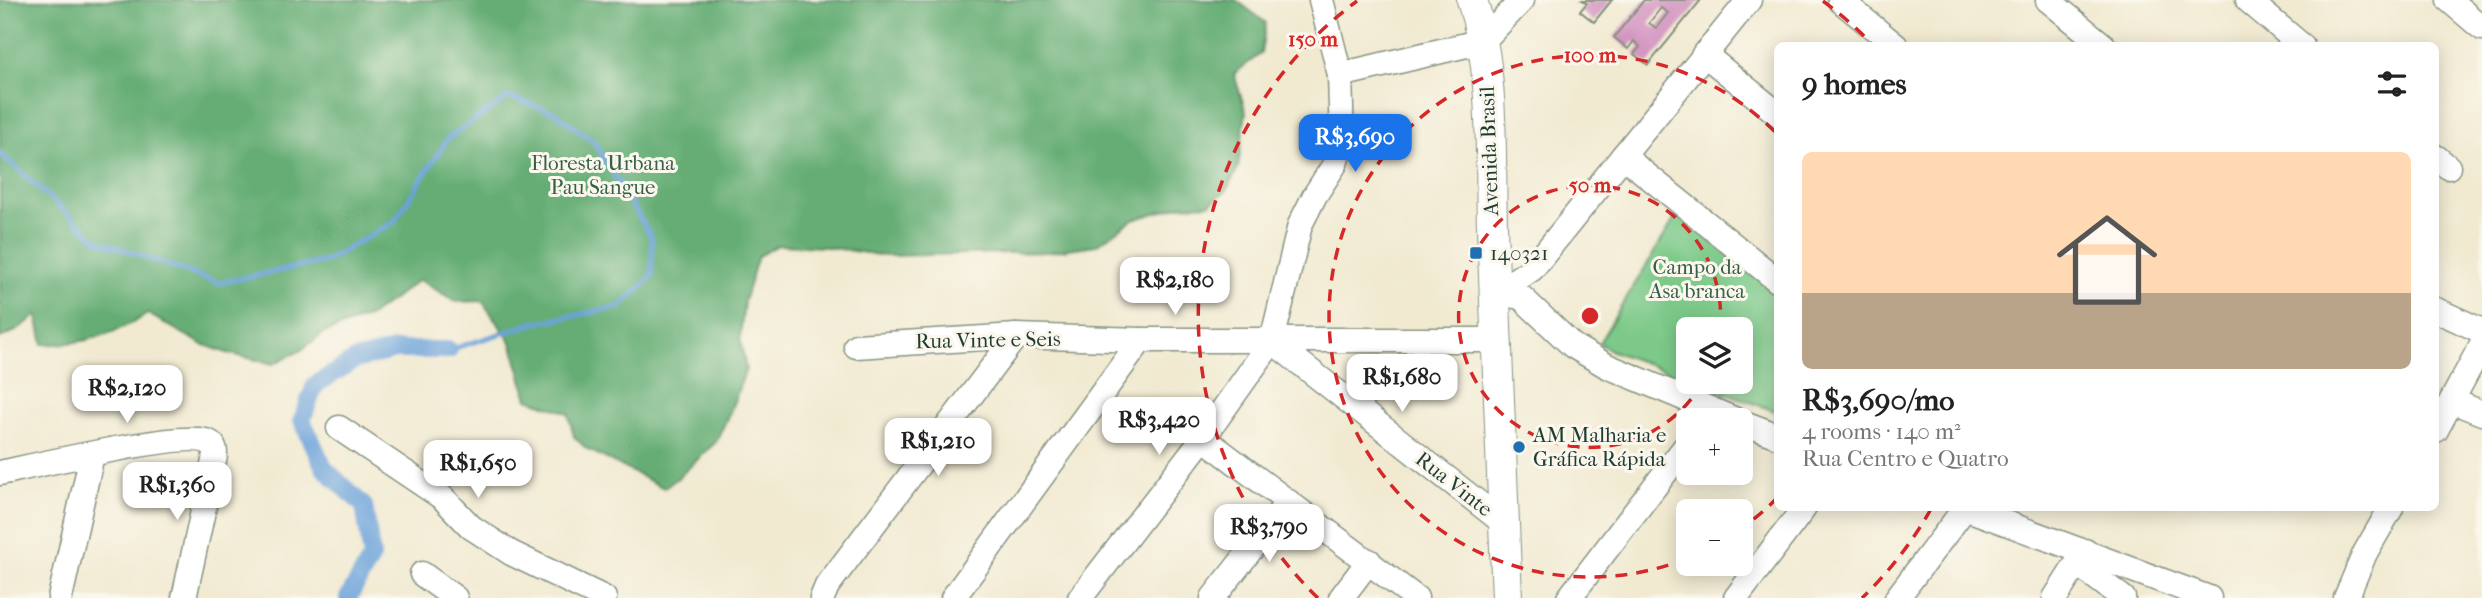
<!DOCTYPE html>
<meta charset="utf-8">
<style>
:root{--surface:#fff;--page:#f6f6f6;--text:#222;--muted:#767676;--accent:#1a73e8}
body{margin:0;font-family:"IM FELL French Canon",serif;background:var(--page);color:var(--text);height:100vh;display:flex;flex-direction:column;font-size:26px;white-space:nowrap}
*{box-sizing:border-box;margin:0}
p{font-size:23px;color:var(--muted)}
.icon{flex:none;width:38px;height:38px;fill:none;stroke:currentColor;stroke-width:2;stroke-linecap:round;stroke-linejoin:round}
.map{position:relative;flex:1;overflow:hidden}
.panel{position:absolute;left:1774px;top:42px;width:665px;height:469px;display:flex;flex-direction:column;background:var(--surface);border-radius:10px;box-shadow:0 4px 18px #0003}
.panel>*{flex:none}
.fabs{position:absolute;left:1676px;top:317px;display:grid;gap:14px}
.fabs a{display:grid;place-items:center;width:77px;height:77px;border-radius:10px;background:var(--surface);box-shadow:0 4px 18px #0003;font-size:35px}
.price{position:absolute;translate:-50% -60px;padding:0 16px;border-radius:14px;background:#fff;color:#222;font-size:23px;line-height:46px;filter:drop-shadow(0 2px 4px #0008)}
.price::after{content:'';position:absolute;left:50%;top:42px;width:21px;height:16px;margin-left:-10px;background:inherit;clip-path:polygon(0 0,100% 0,50% 100%)}
.price.current{background:var(--accent);color:#fff}
ul{padding:0;list-style:none}
li{display:grid;align-content:center;gap:14px;height:371px;padding:0 28px}
li span{display:grid;place-items:center;height:217px;border-radius:10px;color:#555}
li>.icon{margin-inline-start:auto}
span .icon{width:126px;height:126px;fill:#fffc;stroke-width:1}
li b{font-size:30px}
h2{display:flex;justify-content:space-between;align-items:center;height:84px;padding:0 28px;font-size:30px}
.map>svg:first-child{display:block}
.green{fill:#7cc989;stroke:#4e835e;stroke-width:2}
.forest{fill:#65ad75;stroke:#427554;stroke-width:2}
.lines{fill:none;stroke-linecap:round;stroke-linejoin:round}
.stream{stroke:#6ca3da;stroke-width:5}
.canal{stroke:#6ca3da;stroke-width:18}
.building{fill:#d291c0;fill-rule:evenodd}
.minor-casing{stroke:#889482;stroke-width:27}
.major-casing{stroke:#889482;stroke-width:32}
.minor{stroke:#fff;stroke-width:24}
.major{stroke:#fff;stroke-width:30}
.ring{fill:none;stroke:#d62828;stroke-width:3.5;stroke-dasharray:12 9}
.poi-dot{fill:#1f6fb2;stroke:#fbf7ec;stroke-width:2.5}
.labels{text-anchor:middle;stroke-width:6;stroke-linejoin:round;paint-order:stroke}
.street-label{font-size:21px;fill:#1f3d34;stroke:#fbf7ec}
.park-label{font-size:21px;fill:#366049;stroke:#fbf7ec}
.poi-label{font-size:21px;fill:#1f3d34;stroke:#fbf7ec;text-anchor:start}
.centre{fill:#d62828;stroke:#fbf7ec;stroke-width:3.5}
.ring-label{font-size:21px;text-anchor:middle;font-weight:bold;fill:#d62828;stroke:#fbf7ec;stroke-width:6;stroke-linejoin:round;paint-order:stroke}
</style>
<div class="map">
<svg width="2482" height="598" viewBox="0 0 2482 598">
<rect width="100%" height="100%" fill="#fbf7ec"/>
<filter id="ink" filterUnits="userSpaceOnUse"><feTurbulence type="fractalNoise" baseFrequency=".0143" numOctaves="2"/><feDisplacementMap in="SourceGraphic" scale="14" xChannelSelector="R" yChannelSelector="G"/><feConvolveMatrix kernelMatrix="1 2 1 2 8 2 1 2 1" color-interpolation-filters="sRGB"/></filter>
<filter id="wash" filterUnits="userSpaceOnUse"><feTurbulence type="fractalNoise" baseFrequency=".00686" numOctaves="4" result="noise"/><feDisplacementMap in="SourceGraphic" scale="28" xChannelSelector="R" yChannelSelector="G"/><feGaussianBlur stdDeviation="1.57" result="paint"/><feColorMatrix in="noise" values="0 0 0 0 0 0 0 0 0 0 0 0 0 0 0 0 0 1.4 0 .05"/><feComposite in="paint" operator="in"/></filter>
<g filter="url(#wash)">
<rect width="100%" height="100%" fill="#f1ead1"/>
<polygon class="green" points="1685,202 1778,283 1778,412 1695,382 1741,382 1741,329 1689,329 1689,379 1612,351 1599,343"/>
<path class="forest" d="M0 0H1236L1266 23 1261 53 1234 74 1246 112 1238 168 1226 191 1209 204 1178 206 1133 220 1096 245 1048 252 885 256 827 247 778 245 758 256 744 302 740 338 746 369 730 412 716 442 678 478 664 488 587 449 574 437 568 413 528 399 511 342 482 301 457 302 419 280 370 316 324 333 300 351 273 364 227 353 202 344 148 314C117 333 80 346 43 344L37 315 16 331 0 338Z"/>
<g class="lines">
<polyline class="stream" points="0,153 97,240 219,283 326,261 394,222 448,138 509,97 556,113 594,142 652,238 652,276 620,307 534,323 449,350"/>
<polyline class="canal" points="348,598 372,557 364,506 324,468 302,420 315,385 355,360 395,350 449,350"/>
</g>
<g id="blocks">
<g class="building">
<polygon points="1582,0 1612,0 1594,22 1580,11 1587,3"/>
<path d="M1644 0H1701L1648 65 1634 54 1640 47 1634 41 1628 49 1614 37ZM1661 8 1668 13 1656 28 1649 23Z"/>
</g>
</g>
</g>
<g filter="url(#ink)">
<use href="#blocks" fill-opacity="0" stroke="#889482" stroke-width="2"/>
<g class="lines">
<defs>
<g id="minor">
<polyline points="1840,0 1896,46"/>
<polyline points="2048,0 2104,46"/>
<polyline points="2248,0 2302,46"/>
<polyline points="2449,0 2482,28"/>
<polyline points="1704,54 1778,114"/>
<polyline points="1340,75 1483,41 1522,0"/>
<polyline points="1623,156 1778,281"/>
<polyline points="2436,157 2448,167"/>
<polyline points="1495,285 1509,284 1532,269 1749,0"/>
<polyline points="1495,293 1521,297 1573,346 1607,366 1736,420"/>
<polyline points="2436,310 2482,331"/>
<polyline points="1272,341 1504,523"/>
<polyline points="856,346 1016,336 1141,340 1498,340"/>
<polyline points="2452,401 2482,413"/>
<polyline points="1741,422 1778,436"/>
<polyline points="339,428 443,498 471,527 511,553 604,598"/>
<polyline points="2436,430 2482,344"/>
<polyline points="1203,438 1416,598"/>
<path d="M0 473C33 466 187 430 209 442 215 445 215 450 215 456L184 598"/>
<polyline points="1965,508 2209,598"/>
<polyline points="2078,564 2123,598"/>
<polyline points="422,574 455,598"/>
<polyline points="60,598 92,455"/>
<polyline points="822,598 827,586 1016,336"/>
<polyline points="953,598 1141,340"/>
<polyline points="1080,598 1203,438 1272,341 1300,225 1315,195 1335,164 1342,140 1340,75 1321,0"/>
<polyline points="1213,598 1288,502"/>
<polyline points="1341,598 1369,561"/>
<polyline points="1569,598 1689,442"/>
<polyline points="1736,598 1804,508"/>
<polyline points="1897,598 1965,508"/>
<polyline points="2055,598 2085,551"/>
<polyline points="2346,598 2365,553 2391,508"/>
</g>
<path id="major" d="M1472 0C1495 73 1490 151 1492 227 1497 350 1502 474 1507 598"/>
</defs>
<use href="#minor" class="minor-casing"/>
<use href="#major" class="major-casing"/>
<use href="#minor" class="minor"/>
<use href="#major" class="major"/>
</g>
</g>
<g class="ring">
<path d="M1703 382A131 131 0 1 1 1720 329"/>
<path d="M1778 497A261 261 0 0 1 1742 528M1688 558A261 261 0 1 1 1778 135"/>
<path d="M1931 509A392 392 0 0 1 1862 598M1318 598A392 392 0 0 1 1357 1M1823 1A392 392 0 0 1 1872 44"/>
</g>
<g class="poi-dot">
<rect x="1469" y="246" width="14" height="14" rx="3.5"/>
<circle cx="1519" cy="447" r="7"/>
</g>
<g class="labels">
<g class="street-label">
<text transform="translate(1489 151) rotate(-92)" y="7">Avenida Brasil</text>
<text transform="translate(988 340) rotate(-1)" y="7">Rua Vinte e Seis</text>
<text transform="translate(1454 484) rotate(38)" y="7">Rua Vinte</text>
</g>
<g class="park-label">
<text x="603" y="170">Floresta Urbana<tspan x="603" dy="24">Pau Sangue</tspan></text>
<text x="1697" y="274">Campo da<tspan x="1697" dy="24">Asa branca</tspan></text>
</g>
<g class="poi-label">
<text x="1490" y="260">140321</text>
<text x="1533" y="442">AM Malharia e<tspan x="1533" dy="24">Gráfica Rápida</tspan></text>
</g>
</g>
<circle cx="1590" cy="316" r="10" class="centre"/>
<g class="ring-label">
<text x="1313" y="46">150 m</text>
<text x="1590" y="62">100 m</text>
<text x="1590" y="192">50 m</text>
</g>
</svg>
<div class="fabs">
<a><svg class="icon" aria-label="layers" viewBox="0 0 24 24"><path d="M12 4l9 5-9 5-9-5zM3 14l9 5 9-5"/></svg></a>
<a>+</a>
<a>−</a>
</div>
<b class="price current" style="left:1355px;top:174px">R$3,690</b>
<b class="price" style="left:1175px;top:317px">R$2,180</b>
<b class="price" style="left:1402px;top:414px">R$1,680</b>
<b class="price" style="left:127px;top:425px">R$2,120</b>
<b class="price" style="left:1159px;top:457px">R$3,420</b>
<b class="price" style="left:938px;top:478px">R$1,210</b>
<b class="price" style="left:478px;top:500px">R$1,650</b>
<b class="price" style="left:177px;top:522px">R$1,360</b>
<b class="price" style="left:1269px;top:564px">R$3,790</b>
<section class="panel">
<h2>9 homes<svg class="icon" aria-label="filters" viewBox="0 0 24 24"><path d="M4 7h16M4 17h16"/><circle cx="9" cy="7" r="2"/><circle cx="15" cy="17" r="2"/></svg></h2>
<ul>
<li><span style="background:linear-gradient(#ffd9b3 65%,#b9a48a 0)"><svg class="icon" aria-label="home" viewBox="0 0 24 24"><path d="M3 11l9-7 9 7M6 9v11h12V9"/></svg></span><div><b>R$3,690/mo</b><p>4 rooms · 140 m²</p><p>Rua Centro e Quatro</p></div></li>
</ul>
</section>
</div>
